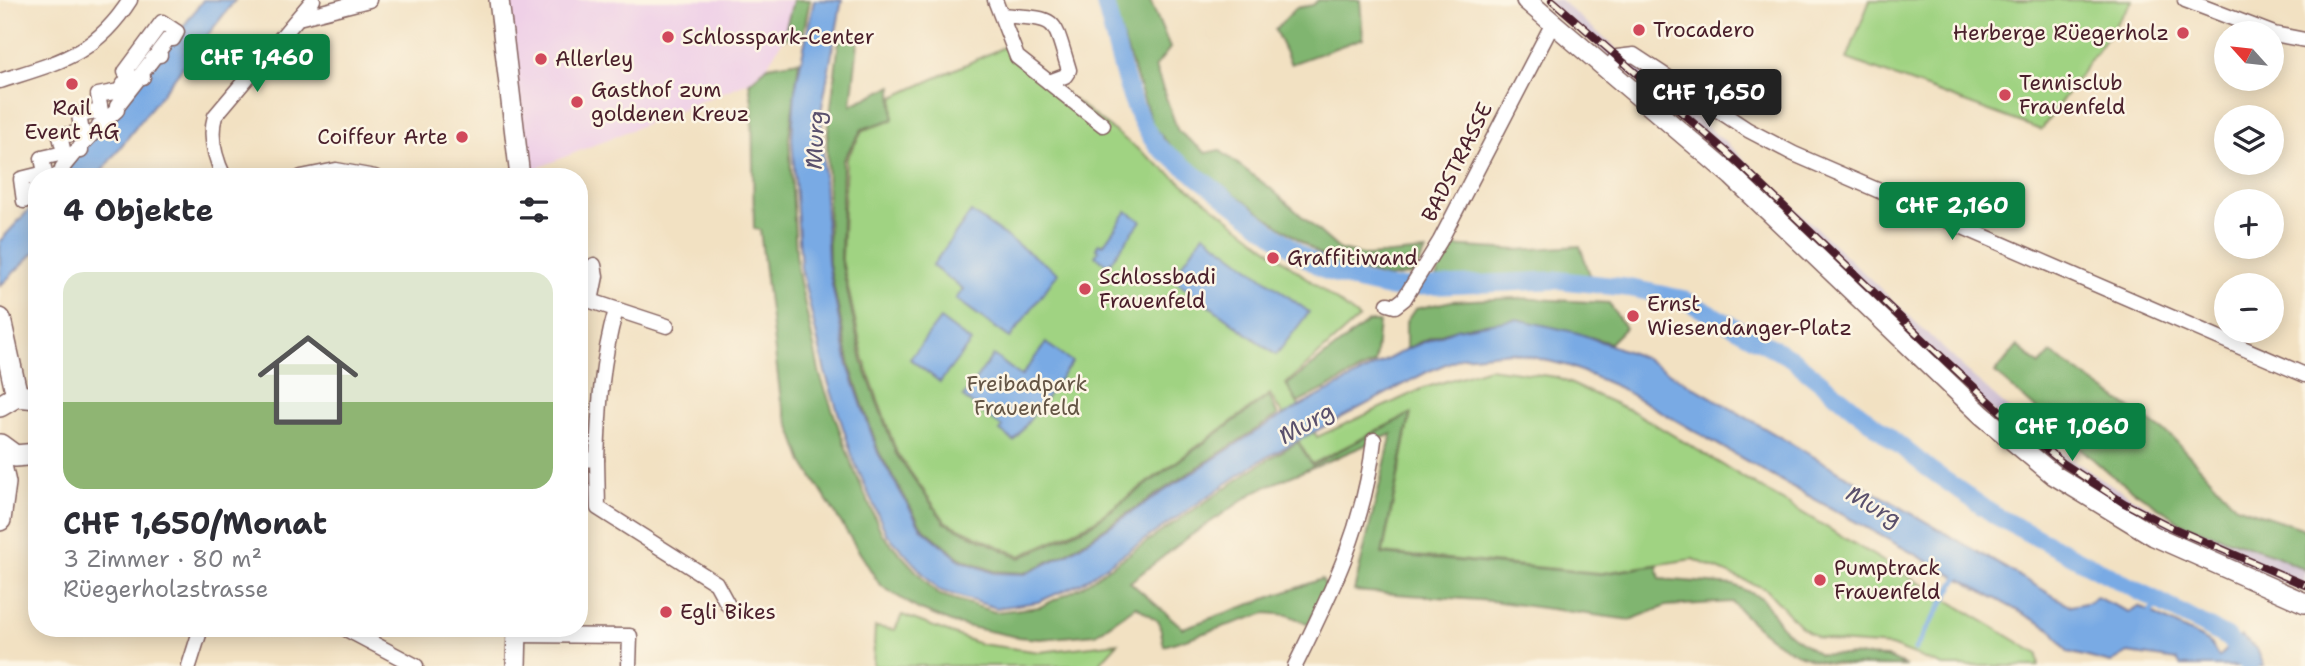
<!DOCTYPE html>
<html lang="de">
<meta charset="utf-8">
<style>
:root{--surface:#fff;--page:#f2f2f3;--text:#2b2b33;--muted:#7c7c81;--line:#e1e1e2;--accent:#0b8043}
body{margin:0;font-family:"Shantell Sans",sans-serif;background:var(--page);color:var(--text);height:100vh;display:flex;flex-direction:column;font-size:26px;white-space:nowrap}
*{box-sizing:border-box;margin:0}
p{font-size:23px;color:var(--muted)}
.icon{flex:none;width:38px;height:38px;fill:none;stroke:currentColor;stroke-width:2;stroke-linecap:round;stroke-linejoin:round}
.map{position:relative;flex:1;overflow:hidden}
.side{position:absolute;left:28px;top:168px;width:560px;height:469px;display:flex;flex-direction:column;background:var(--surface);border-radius:28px;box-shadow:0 4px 18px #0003}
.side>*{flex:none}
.needle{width:46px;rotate:297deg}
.buttons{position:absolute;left:2214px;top:21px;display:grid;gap:14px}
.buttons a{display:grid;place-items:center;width:70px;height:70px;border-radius:50%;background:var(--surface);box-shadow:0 4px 18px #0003;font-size:35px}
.price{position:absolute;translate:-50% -60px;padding:0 16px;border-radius:7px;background:var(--accent);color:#fff;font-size:23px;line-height:46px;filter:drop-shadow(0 2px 4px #0008)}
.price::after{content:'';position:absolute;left:50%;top:42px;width:21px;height:16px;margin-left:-10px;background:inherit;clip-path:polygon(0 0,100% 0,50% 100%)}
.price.on{background:#222;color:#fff}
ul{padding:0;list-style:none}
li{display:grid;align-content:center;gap:14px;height:371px;padding:0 35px}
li+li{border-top:2px solid var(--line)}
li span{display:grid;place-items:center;height:217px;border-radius:21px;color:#555}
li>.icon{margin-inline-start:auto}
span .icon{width:126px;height:126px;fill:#fffc;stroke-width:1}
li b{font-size:30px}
h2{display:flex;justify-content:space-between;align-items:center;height:84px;padding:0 35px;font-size:30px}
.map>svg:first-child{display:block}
.built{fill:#efd0e7}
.industrial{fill:#cdbed3}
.green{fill:#a0d382;stroke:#757956;stroke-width:2}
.forest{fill:#80b570;stroke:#656a4e;stroke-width:2}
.water{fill:#79aae4;stroke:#626488;stroke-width:2}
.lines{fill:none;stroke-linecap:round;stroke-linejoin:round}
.stream{stroke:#79aae4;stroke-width:5}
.canal{stroke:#79aae4;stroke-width:18}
.street-casing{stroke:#856360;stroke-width:17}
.secondary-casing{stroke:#856360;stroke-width:22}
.primary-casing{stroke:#856360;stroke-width:24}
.street{stroke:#fff;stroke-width:14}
.secondary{stroke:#fff;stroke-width:19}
.primary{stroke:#fff;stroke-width:21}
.rail-casing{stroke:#4a1f2b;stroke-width:8}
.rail{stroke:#fcf5e5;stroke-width:5;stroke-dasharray:16;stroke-linecap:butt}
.poi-dot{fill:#d1495b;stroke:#fcf5e5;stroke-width:2.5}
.labels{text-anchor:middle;stroke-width:5;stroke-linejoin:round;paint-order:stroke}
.poi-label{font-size:21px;fill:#4a1f2b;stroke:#fcf5e5;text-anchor:start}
.street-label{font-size:21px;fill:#4a1f2b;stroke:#fcf5e5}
.park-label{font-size:21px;fill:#645545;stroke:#fcf5e5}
.water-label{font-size:23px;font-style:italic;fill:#5a506c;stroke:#fcf5e5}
</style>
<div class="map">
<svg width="2305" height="666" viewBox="0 0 2305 666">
<rect width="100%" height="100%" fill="#fcf5e5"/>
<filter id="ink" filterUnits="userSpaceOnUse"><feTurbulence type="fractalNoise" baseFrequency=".0143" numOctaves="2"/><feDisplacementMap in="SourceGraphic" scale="14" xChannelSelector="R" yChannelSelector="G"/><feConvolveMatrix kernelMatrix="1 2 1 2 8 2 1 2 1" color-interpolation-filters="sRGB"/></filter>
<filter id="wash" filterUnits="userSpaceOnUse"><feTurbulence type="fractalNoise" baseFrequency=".00686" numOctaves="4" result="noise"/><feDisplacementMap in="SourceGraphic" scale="28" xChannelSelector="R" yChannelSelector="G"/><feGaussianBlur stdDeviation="1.57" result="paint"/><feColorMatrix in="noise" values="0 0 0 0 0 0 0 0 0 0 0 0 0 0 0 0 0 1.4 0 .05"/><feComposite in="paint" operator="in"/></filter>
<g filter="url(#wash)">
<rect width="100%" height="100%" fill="#f2e1c2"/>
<polygon class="built" points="497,0 792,0 782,41 767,66 748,82 518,176"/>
<polygon class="industrial" points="1545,0 1560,0 1733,149 1982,385 2046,442 2112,486 2180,524 2234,537 2305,568 2305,592 2164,530 2119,507 2058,467 2004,422 1783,210"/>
<g class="green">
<polygon points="1870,0 2132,0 2132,1 2041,130 1847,59"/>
<polygon points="1004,47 1359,318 1286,384 1317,437 1424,388 1489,368 1556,377 1634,412 2038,654 2039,666 1943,666 1891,646 1837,642 1817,637 1800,626 1766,589 1693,559 1601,573 1383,553 1411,413 1312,464 1270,394 1091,523 1020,556 946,522 897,453 864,360 842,260 846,160 863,130 892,121 894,97"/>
<polygon points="902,615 980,644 1040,652 1118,643 1097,666 873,666 875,627 895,630"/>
</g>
<g class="forest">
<polygon points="793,0 810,0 803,34 783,39"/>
<polygon points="1110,0 1150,0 1170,48 1155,67 1178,131 1206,153 1219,150 1270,188 1340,250 1367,256 1426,251 1413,274 1388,278 1332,263 1178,154 1153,127"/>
<polygon points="1318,0 1360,0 1363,38 1291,64 1275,30 1296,8 1313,5"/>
<polygon points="859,34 851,105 892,86 893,119 862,129 843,160 841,261 862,361 896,454 945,523 1020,558 1091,525 1269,396 1278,415 1066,553 1025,573 994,571 960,558 922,527 879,452 850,366 829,263 827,140 839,41"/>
<path d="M799 61 789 138 797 268 820 375 852 465 882 534 937 594 995 612 1040 607 1081 587 1262 463 1298 442 1312 465 1410 414 1382 554 1601 574 1657 565 1660 579 1734 585 1762 598 1785 631 1819 654 1887 657 1906 666C1820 666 1791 666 1732 602L1666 606 1630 620 1492 601 1354 591 1392 434 1258 490 1190 536 1130 582 1183 628 1322 579 1326 587 1308 624 1288 615 1266 613 1164 646 1159 622 1136 606 1096 634 1040 639 1017 637 956 624 918 609 880 585 803 462 781 401 760 230 754 229 752 101 749 83 768 66Z"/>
<polygon points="1448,246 1517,250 1580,246 1590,275 1435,280"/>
<path d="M1516 298 1609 303 1625 328 1610 343C1535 319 1478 311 1406 349V322L1415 309 1452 301Z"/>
<polygon points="1368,322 1379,322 1375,363 1298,403 1287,385"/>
<polygon points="2017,346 2040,365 2051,353 2173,438 2236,506 2305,529 2305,570 2277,556 2183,524 2111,475 1995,373"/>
</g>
<g class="water">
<polygon points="203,0 235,0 97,177 59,177 174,39"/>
<polygon points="814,0 842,0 821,112 828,264 848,366 878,453 921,528 960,560 994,573 1025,574 1067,554 1274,420 1407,349 1456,329 1517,319 1578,333 1642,357 2071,606 2090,602 2096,597 2129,612 2138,606 2209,642 2219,657 2241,636 2257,649 2264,666 2181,666 2177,660 2128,653 2111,663 2068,652 2051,629 1776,478 1618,387 1569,366 1511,352 1462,357 1427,372 1261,460 1081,583 1038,602 996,608 938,590 886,533 854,461 825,372 801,268 792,138 795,90"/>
<polygon points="37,201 37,250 0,286 0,241"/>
<polygon points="1127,211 1141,221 1108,265 1095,255 1099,250 1096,248 1099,243 1103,245"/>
<polygon points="971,212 1058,273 1010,338 956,299 963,289 932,266"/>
<polygon points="1204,234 1309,312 1276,355 1172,278"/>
<polygon points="940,319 971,342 940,382 910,359"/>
<polygon points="1046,343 1072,362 1014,441 1000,431 1002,427 963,397 993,355 1021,376"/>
</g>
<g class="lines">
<g class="stream">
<polyline points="2146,619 2158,601"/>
<polyline points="1915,649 1960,574"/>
</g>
<path class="canal" d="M1104 0C1118 48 1126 105 1157 146L1301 255 1327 271 1357 281 1389 288 1559 280 1630 288 1683 299 1791 358 1929 469 1996 516 2228 638 2250 666"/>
</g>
</g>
<g filter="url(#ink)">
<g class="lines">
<defs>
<g id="street">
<polyline points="995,0 1017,57 1103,125"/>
<polyline points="2185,0 2274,34 2305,40"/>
<path d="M1002 15C1060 20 1052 15 1069 70L1065 76 1049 82"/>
<polyline points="302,17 369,0"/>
<polyline points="1608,69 1617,57 1634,55 1748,130 1794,154 2305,375"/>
<path d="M0 81C59 62 95 55 130 0"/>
<path d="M224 177C215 158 209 136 215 116L313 0"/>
<polyline points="301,177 336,170 375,177"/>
<polyline points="37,187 24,201 21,179 45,173 42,158 64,153 60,136 82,132 79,115 101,111 98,95 119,91 130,75 125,72 162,22 177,32 173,39 168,39 158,52 160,55 155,56 142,73 143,77 139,78 117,106 117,110 99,126 100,130 95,131 80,147 81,151 76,151 62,168 63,172 54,177"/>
<polyline points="594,265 596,276 591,301 667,326"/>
<polyline points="1388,304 1395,306 1404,299 1440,241 1552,25"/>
<polyline points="579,459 597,460 598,508 716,583 728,605"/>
<path d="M597 460C599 407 601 362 616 310"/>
<polyline points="344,628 416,666"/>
<polyline points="517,635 630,636 629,666"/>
<polyline points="189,666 201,628"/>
<path d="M1295 666C1333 589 1364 527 1374 440"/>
</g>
<g id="secondary">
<polyline points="499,0 520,177"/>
<polyline points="1526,0 1732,176 1982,415 2054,475 2154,536 2305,603"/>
<polyline points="516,666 517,628"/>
</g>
<g id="primary">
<polyline points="0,319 17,396"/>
<polyline points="0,406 17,396 37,398"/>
<polyline points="0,445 15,456 37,454"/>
<polyline points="0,461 5,483 0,520"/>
</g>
</defs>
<use href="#street" class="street-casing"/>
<use href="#secondary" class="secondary-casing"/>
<use href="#primary" class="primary-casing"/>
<use href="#street" class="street"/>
<use href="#secondary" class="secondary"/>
<use href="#primary" class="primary"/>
<defs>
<polyline id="rail" points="1552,0 1728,153 1948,363 2009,419 2063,463 2124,503 2173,528 2305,585"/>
</defs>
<use href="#rail" class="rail-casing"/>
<use href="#rail" class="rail"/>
</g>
</g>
<g class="poi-dot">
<circle cx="1639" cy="30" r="7"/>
<circle cx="2183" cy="33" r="7"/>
<circle cx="668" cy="37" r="7"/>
<circle cx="541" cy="59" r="7"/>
<circle cx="72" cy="84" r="7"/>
<circle cx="2005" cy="95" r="7"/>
<circle cx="577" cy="102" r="7"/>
<circle cx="462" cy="137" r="7"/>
<circle cx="1273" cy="258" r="7"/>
<circle cx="1085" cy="289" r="7"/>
<circle cx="1633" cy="316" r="7"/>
<circle cx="1820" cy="580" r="7"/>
<circle cx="666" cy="612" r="7"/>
</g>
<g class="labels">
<g class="poi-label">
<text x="1653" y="37">Trocadero</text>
<text x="2169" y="40" text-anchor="end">Herberge Rüegerholz</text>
<text x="682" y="44">Schlosspark-Center</text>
<text x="555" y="66">Allerley</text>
<text x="2019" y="90">Tennisclub<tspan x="2019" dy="24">Frauenfeld</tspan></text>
<text x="591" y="97">Gasthof zum<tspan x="591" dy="24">goldenen Kreuz</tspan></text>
<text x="72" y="115" text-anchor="middle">Rail<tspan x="72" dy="24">Event AG</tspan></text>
<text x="448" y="144" text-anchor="end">Coiffeur Arte</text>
<text x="1287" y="265">Graffitiwand</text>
<text x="1099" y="284">Schlossbadi<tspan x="1099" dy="24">Frauenfeld</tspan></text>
<text x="1647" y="311">Ernst<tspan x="1647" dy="24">Wiesendanger-Platz</tspan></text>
<text x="1834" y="575">Pumptrack<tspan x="1834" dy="24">Frauenfeld</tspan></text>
<text x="680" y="619">Egli Bikes</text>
</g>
<g class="street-label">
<text transform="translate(1457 162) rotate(-63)" y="7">BADSTRASSE</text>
</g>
<g class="park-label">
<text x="1027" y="391">Freibadpark<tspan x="1027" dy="24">Frauenfeld</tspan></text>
</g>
<g class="water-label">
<text transform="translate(815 140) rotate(-87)" y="8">Murg</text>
<text transform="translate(1306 423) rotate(-30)" y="8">Murg</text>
<text transform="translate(1874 506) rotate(30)" y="8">Murg</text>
</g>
</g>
</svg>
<div class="buttons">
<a><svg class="needle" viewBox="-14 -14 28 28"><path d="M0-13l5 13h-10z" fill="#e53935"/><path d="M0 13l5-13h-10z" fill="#7c7c81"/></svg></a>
<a><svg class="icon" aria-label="layers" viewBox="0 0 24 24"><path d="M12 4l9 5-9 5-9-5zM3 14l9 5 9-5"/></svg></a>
<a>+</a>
<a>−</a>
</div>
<b class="price" style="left:257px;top:94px">CHF 1,460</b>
<b class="price on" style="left:1709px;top:129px">CHF 1,650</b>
<b class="price" style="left:1952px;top:242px">CHF 2,160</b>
<b class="price" style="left:2072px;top:463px">CHF 1,060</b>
<section class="side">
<h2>4 Objekte<svg class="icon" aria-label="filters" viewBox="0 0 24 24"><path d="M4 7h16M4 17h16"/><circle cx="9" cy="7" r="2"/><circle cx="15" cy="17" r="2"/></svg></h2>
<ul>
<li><span style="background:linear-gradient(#dfe7d0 60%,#8fb573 0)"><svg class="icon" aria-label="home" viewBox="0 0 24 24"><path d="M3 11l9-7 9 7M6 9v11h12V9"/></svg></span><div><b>CHF 1,650/Monat</b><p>3 Zimmer · 80 m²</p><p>Rüegerholzstrasse</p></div></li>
</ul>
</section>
</div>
